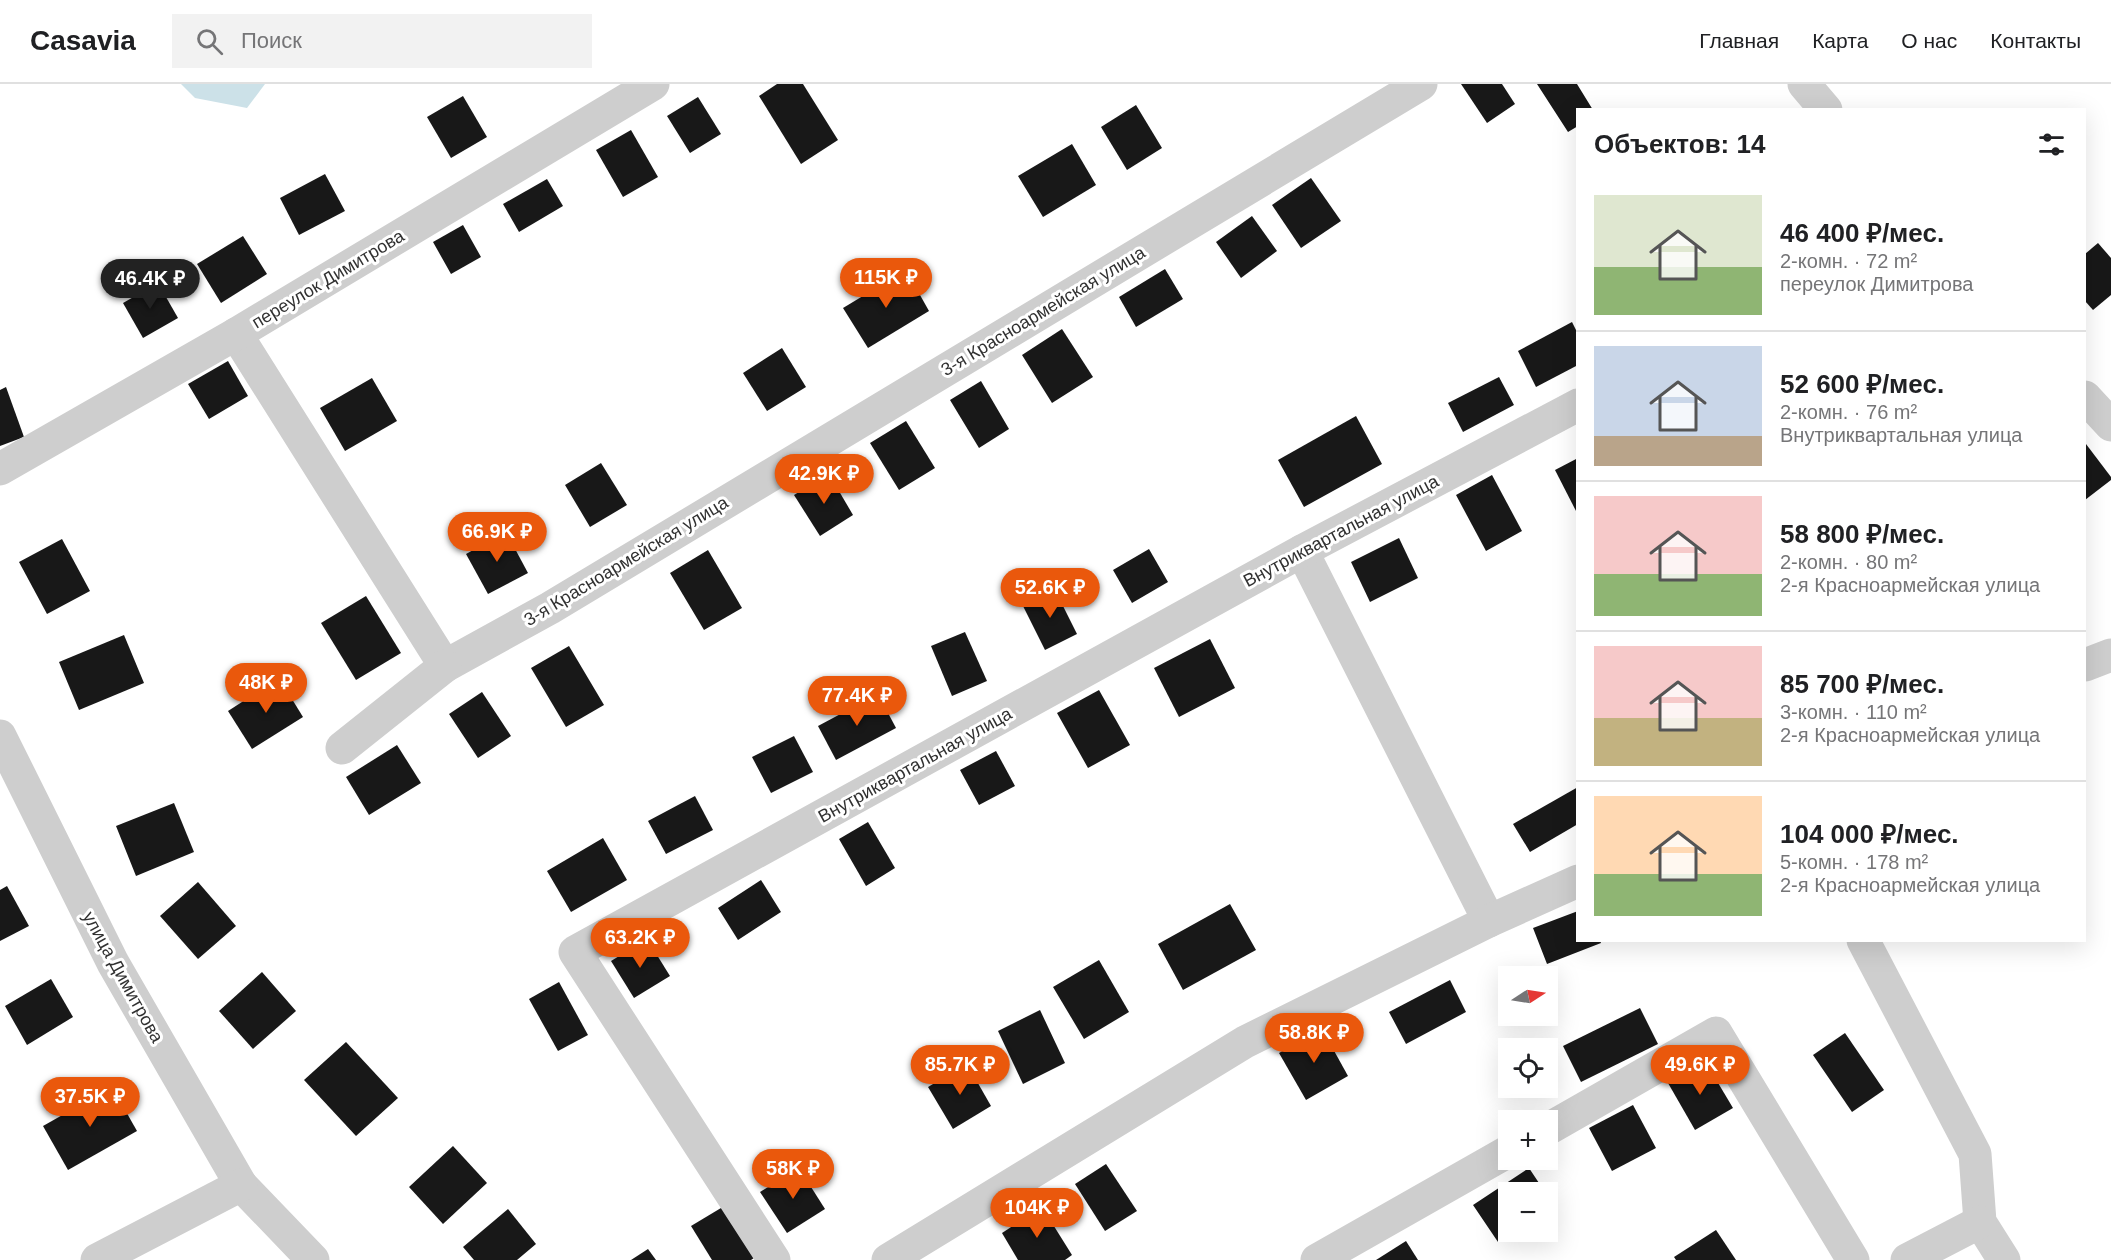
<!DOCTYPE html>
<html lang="ru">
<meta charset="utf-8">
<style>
:root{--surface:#fff;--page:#f2f2f2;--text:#202124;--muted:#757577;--line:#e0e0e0;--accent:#ea580c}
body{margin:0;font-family:Arial,sans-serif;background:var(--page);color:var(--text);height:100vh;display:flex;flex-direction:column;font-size:22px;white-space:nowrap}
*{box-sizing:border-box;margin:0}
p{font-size:20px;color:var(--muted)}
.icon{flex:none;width:33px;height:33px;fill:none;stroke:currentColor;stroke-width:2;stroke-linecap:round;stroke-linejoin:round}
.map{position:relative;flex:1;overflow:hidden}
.details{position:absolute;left:1576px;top:24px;width:510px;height:834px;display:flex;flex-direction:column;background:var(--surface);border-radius:0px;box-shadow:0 6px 24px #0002}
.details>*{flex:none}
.needle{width:39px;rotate:78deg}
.controls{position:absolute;left:1498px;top:882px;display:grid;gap:12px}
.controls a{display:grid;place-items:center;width:60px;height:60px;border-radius:0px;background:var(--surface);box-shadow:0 6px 24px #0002;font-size:30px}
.price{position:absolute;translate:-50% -51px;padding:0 14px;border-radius:21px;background:var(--accent);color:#fff;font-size:20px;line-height:39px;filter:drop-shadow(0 2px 3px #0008)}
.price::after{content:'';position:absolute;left:50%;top:36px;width:18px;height:14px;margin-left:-9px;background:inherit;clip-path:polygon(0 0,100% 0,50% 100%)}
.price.on{background:#222;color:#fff}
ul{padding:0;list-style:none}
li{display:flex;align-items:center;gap:18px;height:150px;padding:0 18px}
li+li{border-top:2px solid var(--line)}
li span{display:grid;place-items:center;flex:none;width:168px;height:120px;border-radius:0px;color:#555}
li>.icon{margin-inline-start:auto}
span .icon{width:72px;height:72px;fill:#fffc;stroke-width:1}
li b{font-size:26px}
h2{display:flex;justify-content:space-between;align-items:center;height:72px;padding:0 18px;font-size:26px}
header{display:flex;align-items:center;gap:36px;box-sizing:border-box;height:84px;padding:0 30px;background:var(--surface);border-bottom:2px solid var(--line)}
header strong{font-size:28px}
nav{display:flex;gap:33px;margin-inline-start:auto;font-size:21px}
.search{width:420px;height:54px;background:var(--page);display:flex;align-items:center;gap:15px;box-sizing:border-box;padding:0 21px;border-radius:0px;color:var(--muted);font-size:22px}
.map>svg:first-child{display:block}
.water{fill:#cce1e8}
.building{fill:#181818}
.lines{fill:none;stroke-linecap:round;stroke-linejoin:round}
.minor{stroke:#cecece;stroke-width:33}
.labels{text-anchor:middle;stroke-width:6;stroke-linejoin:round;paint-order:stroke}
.street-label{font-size:18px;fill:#313131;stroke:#fff}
</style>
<header>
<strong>Casavia</strong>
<div class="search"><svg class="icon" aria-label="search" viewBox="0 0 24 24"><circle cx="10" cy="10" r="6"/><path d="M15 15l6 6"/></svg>Поиск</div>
<nav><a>Главная</a><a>Карта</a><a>О нас</a><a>Контакты</a></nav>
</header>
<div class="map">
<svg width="2111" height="1176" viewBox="0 0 2111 1176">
<rect width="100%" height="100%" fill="#fff"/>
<polygon class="water" points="181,0 265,0 247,24 195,14"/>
<g class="building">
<polygon points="777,0 803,0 838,56 801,80 759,12"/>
<polygon points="1461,0 1502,0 1515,20 1487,39"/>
<polygon points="1537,0 1577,0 1593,26 1578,26 1578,42 1568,48"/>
<polygon points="463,12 487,53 451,74 427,33"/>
<polygon points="698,13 721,50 690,69 667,32"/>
<polygon points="1136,21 1162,64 1127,86 1101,43"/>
<polygon points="631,46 658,93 623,113 596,66"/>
<polygon points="1072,60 1096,101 1043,133 1018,92"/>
<polygon points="325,90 345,127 299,151 280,114"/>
<polygon points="1311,94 1341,137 1301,164 1272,121"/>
<polygon points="547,95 563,122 519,148 503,120"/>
<polygon points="1252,132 1277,167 1241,194 1216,158"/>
<polygon points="463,141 481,173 451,190 433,158"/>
<polygon points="243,152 267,190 221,219 197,180"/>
<polygon points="2098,159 2111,174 2111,211 2093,226 2085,217 2085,170"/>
<polygon points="1165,185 1183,215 1136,243 1119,213"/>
<polygon points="906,186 929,227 868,264 843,224"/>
<polygon points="158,199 178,234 143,254 123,219"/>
<polygon points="1572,238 1578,250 1578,281 1536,303 1518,267"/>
<polygon points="1062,245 1093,293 1052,319 1022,271"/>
<polygon points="782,264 806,303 767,327 743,289"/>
<polygon points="228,277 248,312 209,335 188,300"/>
<polygon points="1499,293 1514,321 1463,348 1448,319"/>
<polygon points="372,294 397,337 345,367 320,324"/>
<polygon points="981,297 1009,345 979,364 950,316"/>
<polygon points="6,303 24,353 0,362 0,306"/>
<polygon points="1356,332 1382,380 1304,423 1278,376"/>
<polygon points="906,337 935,384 899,406 870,359"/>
<polygon points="2086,360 2111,393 2111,396 2085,416"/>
<polygon points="1578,374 1578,426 1576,427 1555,386"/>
<polygon points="601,379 627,421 590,443 565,401"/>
<polygon points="829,390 853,431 820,452 794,411"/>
<polygon points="1492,391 1522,447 1486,467 1456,411"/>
<polygon points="506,448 528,489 488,510 466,470"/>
<polygon points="1399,454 1418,494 1370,518 1351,478"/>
<polygon points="62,455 90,507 47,530 19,478"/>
<polygon points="1149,465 1168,498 1132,519 1113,486"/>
<polygon points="708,466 742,524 704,546 670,489"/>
<polygon points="1054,504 1077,550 1045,566 1022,520"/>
<polygon points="366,512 401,569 356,596 321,539"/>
<polygon points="965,548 987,597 952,612 931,562"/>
<polygon points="124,551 144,599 79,626 59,578"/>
<polygon points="1210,555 1235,604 1179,633 1154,584"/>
<polygon points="569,562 604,621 566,643 531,584"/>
<polygon points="279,594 303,633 252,665 228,627"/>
<polygon points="1099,606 1130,661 1088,684 1057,629"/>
<polygon points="482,608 511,652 478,674 449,630"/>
<polygon points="878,610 896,644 836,676 818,642"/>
<polygon points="794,652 813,688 771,709 752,673"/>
<polygon points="397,661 421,699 369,731 346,693"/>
<polygon points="996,667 1015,702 979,721 960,686"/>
<polygon points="1578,703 1578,740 1530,768 1513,740"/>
<polygon points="695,712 713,746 666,770 648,737"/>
<polygon points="174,719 194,768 136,792 116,742"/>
<polygon points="868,738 895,784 866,802 839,755"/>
<polygon points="603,754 627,796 571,828 547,787"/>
<polygon points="761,796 781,828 738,856 718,824"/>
<polygon points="198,798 236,842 198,875 160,832"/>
<polygon points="7,802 29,842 0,857 0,806"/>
<polygon points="1230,820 1256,866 1183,906 1158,860"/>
<polygon points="1578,827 1578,856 1600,856 1601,859 1547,880 1533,844"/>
<polygon points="647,855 670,892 634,914 611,877"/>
<polygon points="1099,876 1129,928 1084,955 1053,903"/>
<polygon points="262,888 296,927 253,965 219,927"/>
<polygon points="51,895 73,933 27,961 5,922"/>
<polygon points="1450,896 1466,928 1406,960 1389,928"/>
<polygon points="559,898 588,951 558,967 529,915"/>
<polygon points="1640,924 1658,960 1581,998 1563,962"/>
<polygon points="1040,926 1065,979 1023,1000 998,947"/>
<polygon points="1322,945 1348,992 1306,1016 1279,969"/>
<polygon points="1845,949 1884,1006 1852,1028 1813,971"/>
<polygon points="346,958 398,1014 356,1052 304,996"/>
<polygon points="1705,977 1733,1024 1695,1046 1668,999"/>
<polygon points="967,980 991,1022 953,1045 928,1003"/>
<polygon points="112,1003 137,1047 68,1086 43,1042"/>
<polygon points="1633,1021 1656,1064 1612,1087 1589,1044"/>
<polygon points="453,1062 487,1099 443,1140 409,1103"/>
<polygon points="1106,1080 1137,1127 1105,1147 1075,1100"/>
<polygon points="799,1084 825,1125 787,1149 760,1108"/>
<polygon points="1529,1084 1545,1108 1509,1108 1509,1148 1514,1148 1498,1158 1473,1121"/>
<polygon points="726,1121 757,1172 751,1176 712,1176 691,1142"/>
<polygon points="1042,1123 1072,1171 1065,1176 1018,1176 1002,1149"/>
<polygon points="508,1125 536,1160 517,1176 474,1176 463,1163"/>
<polygon points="1716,1146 1736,1176 1676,1176 1674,1173"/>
<polygon points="1406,1157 1418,1176 1376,1176"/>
<polygon points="648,1165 656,1176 631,1176"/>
</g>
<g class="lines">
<g class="minor">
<polyline points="1804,0 1826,26"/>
<polyline points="236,250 445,582 550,524 1421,0"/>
<polyline points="2085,313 2111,341"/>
<polyline points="0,385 236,250 653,0"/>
<polyline points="1302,467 1489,837"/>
<polyline points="2085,581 2111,571"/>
<polyline points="0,652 113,879 241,1101 313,1176"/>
<polyline points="342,664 445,582"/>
<polyline points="1863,856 1975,1070 1980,1138 2004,1176"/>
<polyline points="1548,1045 1716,949 1853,1176"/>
<polyline points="97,1176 241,1101"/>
<polyline points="774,1176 575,868 1302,467 1578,321"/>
<polyline points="888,1176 1245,958 1489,837 1578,797"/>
<polyline points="1317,1176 1509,1067"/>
<polyline points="1907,1176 1980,1138"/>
</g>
</g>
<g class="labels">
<g class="street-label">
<text transform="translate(328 195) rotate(-31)" y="6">переулок Димитрова</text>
<text transform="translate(1043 227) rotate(-31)" y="6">3-я Красноармейская улица</text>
<text transform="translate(1341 447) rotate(-28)" y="6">Внутриквартальная улица</text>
<text transform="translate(626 477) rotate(-31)" y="6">3-я Красноармейская улица</text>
<text transform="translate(915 681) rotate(-29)" y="6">Внутриквартальная улица</text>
<text transform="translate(123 893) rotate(61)" y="6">улица Димитрова</text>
</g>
</g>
</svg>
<div class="controls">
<a><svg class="needle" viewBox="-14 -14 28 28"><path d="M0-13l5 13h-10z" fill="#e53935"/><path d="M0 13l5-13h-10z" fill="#757577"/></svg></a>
<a><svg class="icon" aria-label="locate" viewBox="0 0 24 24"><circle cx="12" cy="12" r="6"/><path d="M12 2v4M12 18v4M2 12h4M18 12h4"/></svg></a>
<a>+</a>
<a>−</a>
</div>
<b class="price" style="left:886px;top:225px">115K ₽</b>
<b class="price on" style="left:150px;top:226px">46.4K ₽</b>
<b class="price" style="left:824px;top:421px">42.9K ₽</b>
<b class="price" style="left:497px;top:479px">66.9K ₽</b>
<b class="price" style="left:1050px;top:535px">52.6K ₽</b>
<b class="price" style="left:266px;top:630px">48K ₽</b>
<b class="price" style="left:857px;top:643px">77.4K ₽</b>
<b class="price" style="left:640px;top:885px">63.2K ₽</b>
<b class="price" style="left:1314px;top:980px">58.8K ₽</b>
<b class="price" style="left:960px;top:1012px">85.7K ₽</b>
<b class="price" style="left:1700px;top:1012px">49.6K ₽</b>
<b class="price" style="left:90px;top:1044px">37.5K ₽</b>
<b class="price" style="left:793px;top:1116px">58K ₽</b>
<b class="price" style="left:1037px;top:1155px">104K ₽</b>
<section class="details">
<h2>Объектов: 14<svg class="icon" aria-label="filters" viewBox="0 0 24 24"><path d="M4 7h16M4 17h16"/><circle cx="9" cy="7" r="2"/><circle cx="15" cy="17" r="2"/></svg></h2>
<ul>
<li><span style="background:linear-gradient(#dfe7d0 60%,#8fb573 0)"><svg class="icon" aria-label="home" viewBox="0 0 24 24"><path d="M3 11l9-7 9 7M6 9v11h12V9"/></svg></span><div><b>46 400 ₽/мес.</b><p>2-комн. · 72 m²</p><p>переулок Димитрова</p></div></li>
<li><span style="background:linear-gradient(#c9d6e8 75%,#b9a48a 0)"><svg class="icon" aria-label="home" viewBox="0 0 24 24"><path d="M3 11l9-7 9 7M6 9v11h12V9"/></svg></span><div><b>52 600 ₽/мес.</b><p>2-комн. · 76 m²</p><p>Внутриквартальная улица</p></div></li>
<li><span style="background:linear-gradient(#f6c9c9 65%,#8fb573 0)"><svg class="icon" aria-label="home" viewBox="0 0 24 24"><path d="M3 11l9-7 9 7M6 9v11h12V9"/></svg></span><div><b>58 800 ₽/мес.</b><p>2-комн. · 80 m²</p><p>2-я Красноармейская улица</p></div></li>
<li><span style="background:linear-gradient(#f6c9c9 60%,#c2b280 0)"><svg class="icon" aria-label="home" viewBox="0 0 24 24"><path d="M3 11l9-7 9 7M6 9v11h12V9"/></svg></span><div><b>85 700 ₽/мес.</b><p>3-комн. · 110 m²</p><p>2-я Красноармейская улица</p></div></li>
<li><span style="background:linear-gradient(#ffd9b3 65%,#8fb573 0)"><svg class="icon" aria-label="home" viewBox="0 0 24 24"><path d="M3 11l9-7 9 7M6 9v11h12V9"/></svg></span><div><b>104 000 ₽/мес.</b><p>5-комн. · 178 m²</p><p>2-я Красноармейская улица</p></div></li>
</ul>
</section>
</div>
